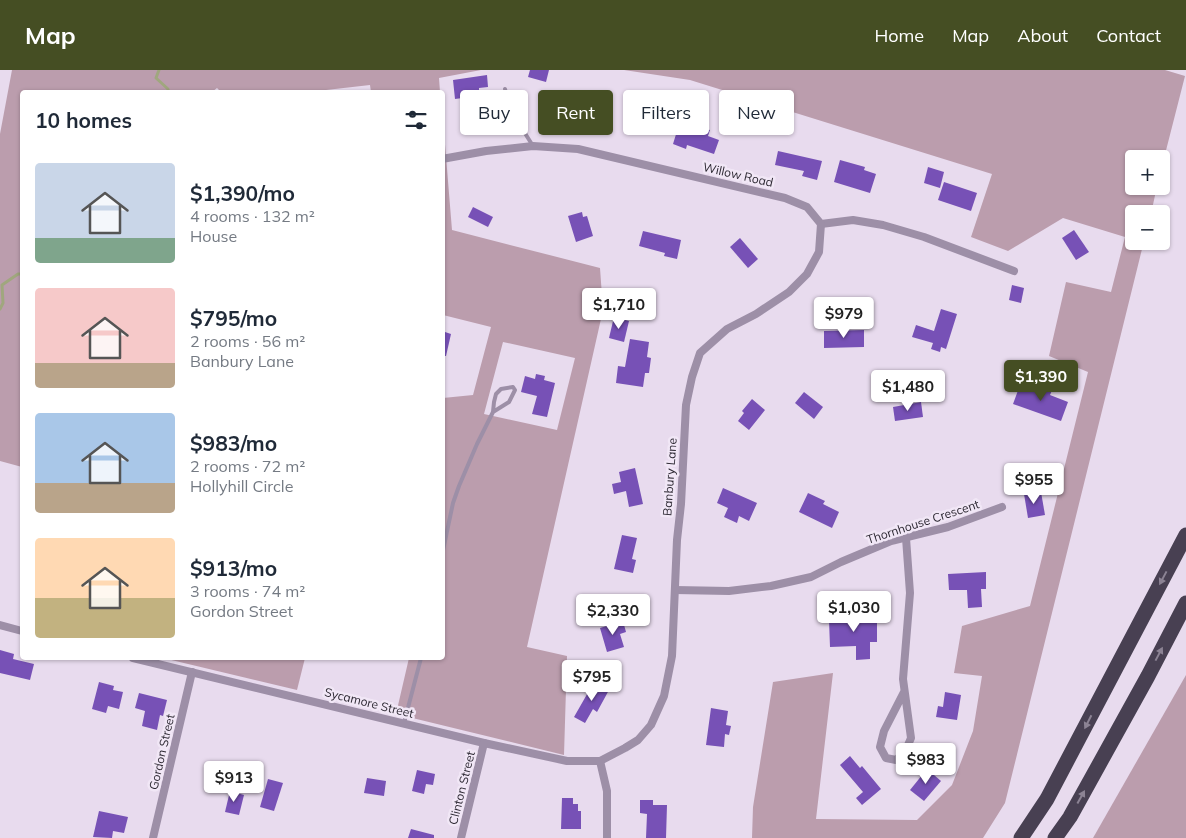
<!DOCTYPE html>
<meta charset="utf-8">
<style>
:root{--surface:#fff;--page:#f6f6f7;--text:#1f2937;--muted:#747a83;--accent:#454e23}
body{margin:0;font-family:Mulish,sans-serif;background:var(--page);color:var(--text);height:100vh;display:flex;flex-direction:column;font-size:19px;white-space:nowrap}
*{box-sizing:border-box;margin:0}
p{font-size:16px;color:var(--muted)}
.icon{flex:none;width:28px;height:28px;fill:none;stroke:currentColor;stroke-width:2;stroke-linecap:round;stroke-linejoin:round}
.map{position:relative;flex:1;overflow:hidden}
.side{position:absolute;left:20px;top:20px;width:425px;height:570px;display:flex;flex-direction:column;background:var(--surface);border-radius:5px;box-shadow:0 1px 4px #0004}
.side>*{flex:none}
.banner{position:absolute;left:460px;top:20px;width:475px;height:45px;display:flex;gap:10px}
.buttons{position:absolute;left:1125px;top:80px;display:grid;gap:10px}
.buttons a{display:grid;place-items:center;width:45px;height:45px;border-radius:5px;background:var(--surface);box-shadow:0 1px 4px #0004;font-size:25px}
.price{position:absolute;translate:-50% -42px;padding:0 11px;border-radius:5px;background:#fff;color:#222;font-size:16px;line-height:32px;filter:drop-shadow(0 1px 2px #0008)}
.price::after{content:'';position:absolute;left:50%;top:30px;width:15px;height:11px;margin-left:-8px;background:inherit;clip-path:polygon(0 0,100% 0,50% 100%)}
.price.on{background:var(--accent);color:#fff}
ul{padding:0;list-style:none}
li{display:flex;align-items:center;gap:15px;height:125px;padding:0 15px}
li span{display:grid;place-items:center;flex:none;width:140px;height:100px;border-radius:5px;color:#555}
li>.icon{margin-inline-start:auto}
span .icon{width:60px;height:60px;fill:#fffc;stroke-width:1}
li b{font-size:21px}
h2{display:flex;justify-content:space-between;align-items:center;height:60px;padding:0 15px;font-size:21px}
.tag{padding:0 18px;border-radius:5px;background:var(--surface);box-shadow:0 1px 4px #0004;font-size:18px;line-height:45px}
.tag.on{background:var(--accent);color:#fff}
header{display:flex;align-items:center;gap:30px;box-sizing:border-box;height:70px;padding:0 25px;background:var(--accent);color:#fff}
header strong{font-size:24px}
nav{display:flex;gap:28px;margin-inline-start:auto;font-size:18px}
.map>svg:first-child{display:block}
.green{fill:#bb9dad;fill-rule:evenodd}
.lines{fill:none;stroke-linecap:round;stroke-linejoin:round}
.stream{stroke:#a0a77e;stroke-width:3}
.building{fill:#7751b6}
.service{stroke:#9d8fa7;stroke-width:4}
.minor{stroke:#9d8fa7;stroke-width:8}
.motorway{stroke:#484052;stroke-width:15}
.oneway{fill:#8c8394}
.labels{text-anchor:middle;stroke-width:5;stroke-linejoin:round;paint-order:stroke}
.street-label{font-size:12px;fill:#2c2832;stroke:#f1e7f6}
</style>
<header>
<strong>Map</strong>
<nav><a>Home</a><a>Map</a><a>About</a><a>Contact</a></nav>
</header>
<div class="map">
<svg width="1186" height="768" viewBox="0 0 1186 768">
<rect width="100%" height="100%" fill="#e8dbee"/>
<g class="green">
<polygon points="12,0 481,0 439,8 440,22 371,22 370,15 326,20 326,22 221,22 217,18 212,22 22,22 22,397 0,391 0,64"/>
<polygon points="624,0 1165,0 1185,6 1161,100 1161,89 1134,89 1134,116 1157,116 1151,144 1134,144 1134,171 1144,171 1005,733 983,768 752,768 753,737 773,612 833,603 816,749 917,750 952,715 973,661 982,606 954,603 962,556 1030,536 1088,302 1049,286 1066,212 1111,222 1125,167 1063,148 1008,181 971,167 992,104 690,10"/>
<path d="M443 50 452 160 600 198 603 240 527 577 567 586 564 685 396 644 409 588H442L443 328 473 325 491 257 443 245ZM503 272 575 288 557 360 484 344Z"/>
<polygon points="163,588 305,588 297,620"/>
<polygon points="1186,605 1186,768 1093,768"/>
</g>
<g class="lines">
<g class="stream">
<polyline points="159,0 156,8 168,19 168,22"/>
<polyline points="0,239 3,233 2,215 18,204 22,204"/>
</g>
</g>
<g class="building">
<polygon points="530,0 549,0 546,12 528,7"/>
<polygon points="487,5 488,17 479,18 479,22 470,23 470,27 455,29 453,10"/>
<polygon points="595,24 613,29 610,42 592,37"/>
<polygon points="692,54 710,60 708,66 719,70 714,84 687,75 686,79 673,74 677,61 688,65"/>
<polygon points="778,81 822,91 817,110 802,106 804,101 775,95"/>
<polygon points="840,90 865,97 864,100 876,104 870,123 834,112"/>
<polygon points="928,97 944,102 940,118 924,113"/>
<polygon points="944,112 977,123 971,141 938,130"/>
<polygon points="473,137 493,147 488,157 468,147"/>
<polygon points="582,142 583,147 587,146 593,166 576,172 568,146"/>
<polygon points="1074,160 1089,182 1076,190 1062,168"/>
<polygon points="643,161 681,170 677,189 664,186 665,183 639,176"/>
<polygon points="740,168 758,189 748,198 730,177"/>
<polygon points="1012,215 1024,218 1021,233 1009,230"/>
<polygon points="941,239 957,244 946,279 941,277 940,282 931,279 933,273 912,267 916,255 934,261"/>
<polygon points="614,247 629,251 624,272 609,268"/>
<polygon points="864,260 864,277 824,278 824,261"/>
<polygon points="442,261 451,264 446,286 442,286"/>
<polygon points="630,269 649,272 647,287 651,288 649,303 645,303 643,317 616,313 618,296 625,297"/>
<polygon points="536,304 545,306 544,310 555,313 547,347 532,344 537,326 521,322 525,306 535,309"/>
<polygon points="1041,314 1053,318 1050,325 1068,332 1061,351 1013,334 1020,315 1038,321"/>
<polygon points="804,322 823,337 814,349 795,333"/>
<polygon points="752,329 765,340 749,360 738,351 744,343 742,341"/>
<polygon points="921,332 923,347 895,351 893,337"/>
<polygon points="635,398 643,434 629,437 626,421 614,424 612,414 621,412 619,402"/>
<polygon points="723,418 757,433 749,451 739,446 737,453 724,447 728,438 717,433"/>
<polygon points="1041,422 1045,445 1028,448 1024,424"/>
<polygon points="808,423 825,431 823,434 839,442 832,458 799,442"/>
<polygon points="622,465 637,468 632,489 636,490 633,503 614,499"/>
<polygon points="986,502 986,519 981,519 982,537 968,538 967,520 949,520 948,504"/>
<polygon points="847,538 862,538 862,549 877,549 877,572 870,572 870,589 856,590 856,576 830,577 829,550 847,549"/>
<polygon points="623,551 626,562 620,564 624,577 607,582 600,558"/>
<polygon points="0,580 14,584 13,589 34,594 30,610 0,603"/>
<polygon points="99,612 114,616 113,620 123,622 119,639 108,636 106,643 92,639"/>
<polygon points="594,612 609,620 597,642 593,639 585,653 574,647"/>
<polygon points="945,622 961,625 957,650 936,647 938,636 943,637"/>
<polygon points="139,623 167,630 163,646 160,645 157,660 142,656 145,641 135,638"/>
<polygon points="711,638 728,641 726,655 731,656 729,665 725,664 724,677 706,675"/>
<polygon points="850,686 860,698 862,696 881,719 862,735 856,728 863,722 840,695"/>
<polygon points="927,699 941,711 924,731 910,720"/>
<polygon points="417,700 435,704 433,715 426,714 424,724 412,721"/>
<polygon points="367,708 386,711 384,726 364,723"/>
<polygon points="268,709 283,713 274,741 260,737"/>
<polygon points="230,721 244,725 239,745 225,742"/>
<polygon points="562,728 573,728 573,734 578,734 578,741 581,741 581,759 561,759"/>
<polygon points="640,730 653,730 653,735 667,735 666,768 646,768 647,744 640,743"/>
<polygon points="99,741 128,747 124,763 113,761 112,768 93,767"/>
<polygon points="411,759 434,765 434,768 408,768"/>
</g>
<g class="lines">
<g class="service">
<polyline points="505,19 511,41 533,76"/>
<polyline points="442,485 453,433 459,416 477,374 493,342 494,332 496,324 501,319 513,317 515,320 509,332 493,342"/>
<polyline points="404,653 421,588"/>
</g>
<g class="minor">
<polyline points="442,89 486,81 533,76 578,79 785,128 807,137 821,154 853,150 883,155 924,167 1014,201"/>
<polyline points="675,520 729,521 771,516 811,507 841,492 891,471 948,457 1002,437"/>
<polyline points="0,555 22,561"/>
<polyline points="133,588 484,673 567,691 600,691 625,678 638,670 651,655 664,626 672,586 677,470 681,434 686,335 692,307 700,283 727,259 756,244 789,222 807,204 819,182 821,154"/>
<polyline points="904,622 884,661 880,677 886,688 896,690 905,682 911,668 903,609 910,523 906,468"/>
<polyline points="600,691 607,721 607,768"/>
<polyline points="153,768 192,602"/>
<polyline points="461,768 484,673"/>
</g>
<g class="motorway">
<polyline points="1021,768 1047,729 1186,465"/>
<polyline points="1055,768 1070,747 1148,606 1186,533"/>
</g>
</g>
<defs><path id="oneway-solid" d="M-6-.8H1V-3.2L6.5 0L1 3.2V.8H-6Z" transform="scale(1.25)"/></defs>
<g class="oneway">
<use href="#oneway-solid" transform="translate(1163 508) rotate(118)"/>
<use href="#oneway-solid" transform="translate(1159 584) rotate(-62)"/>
<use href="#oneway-solid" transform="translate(1088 652) rotate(117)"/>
<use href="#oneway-solid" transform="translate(1081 727) rotate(-61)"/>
</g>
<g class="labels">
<g class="street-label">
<text transform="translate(738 105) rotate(13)" y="4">Willow Road</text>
<text transform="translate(670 407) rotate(-86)" y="4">Banbury Lane</text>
<text transform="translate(923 452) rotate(-18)" y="4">Thornhouse Crescent</text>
<text transform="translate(369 633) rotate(14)" y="4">Sycamore Street</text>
<text transform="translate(162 682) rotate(-77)" y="4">Gordon Street</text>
<text transform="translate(462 718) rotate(-76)" y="4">Clinton Street</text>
</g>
</g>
</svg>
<div class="buttons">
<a>+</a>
<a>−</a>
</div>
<b class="price" style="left:619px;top:260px">$1,710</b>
<b class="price" style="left:844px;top:269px">$979</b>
<b class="price on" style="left:1041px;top:332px">$1,390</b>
<b class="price" style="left:908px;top:342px">$1,480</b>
<b class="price" style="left:1034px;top:435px">$955</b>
<b class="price" style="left:854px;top:563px">$1,030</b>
<b class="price" style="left:613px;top:566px">$2,330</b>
<b class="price" style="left:592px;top:632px">$795</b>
<b class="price" style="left:926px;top:715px">$983</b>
<b class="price" style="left:234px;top:733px">$913</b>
<div class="banner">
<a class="tag">Buy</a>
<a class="tag on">Rent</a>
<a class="tag">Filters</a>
<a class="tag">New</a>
</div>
<section class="side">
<h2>10 homes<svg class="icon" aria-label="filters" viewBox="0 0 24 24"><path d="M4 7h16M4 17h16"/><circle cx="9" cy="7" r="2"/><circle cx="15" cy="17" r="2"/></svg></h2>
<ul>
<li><span style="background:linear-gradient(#c9d6e8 75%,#7fa58c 0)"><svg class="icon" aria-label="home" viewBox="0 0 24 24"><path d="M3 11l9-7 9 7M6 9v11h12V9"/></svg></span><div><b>$1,390/mo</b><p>4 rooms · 132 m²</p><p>House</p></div></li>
<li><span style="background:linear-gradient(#f6c9c9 75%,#b9a48a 0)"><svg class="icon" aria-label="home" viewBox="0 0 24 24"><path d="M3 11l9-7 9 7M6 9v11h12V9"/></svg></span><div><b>$795/mo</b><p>2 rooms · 56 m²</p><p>Banbury Lane</p></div></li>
<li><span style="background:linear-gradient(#a9c7e8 70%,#b9a48a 0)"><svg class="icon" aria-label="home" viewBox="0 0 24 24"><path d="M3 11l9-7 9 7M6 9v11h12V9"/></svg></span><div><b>$983/mo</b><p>2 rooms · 72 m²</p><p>Hollyhill Circle</p></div></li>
<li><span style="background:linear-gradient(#ffd9b3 60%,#c2b280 0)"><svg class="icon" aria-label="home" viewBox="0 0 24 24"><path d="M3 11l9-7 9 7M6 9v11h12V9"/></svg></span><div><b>$913/mo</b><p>3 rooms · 74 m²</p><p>Gordon Street</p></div></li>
</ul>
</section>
</div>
